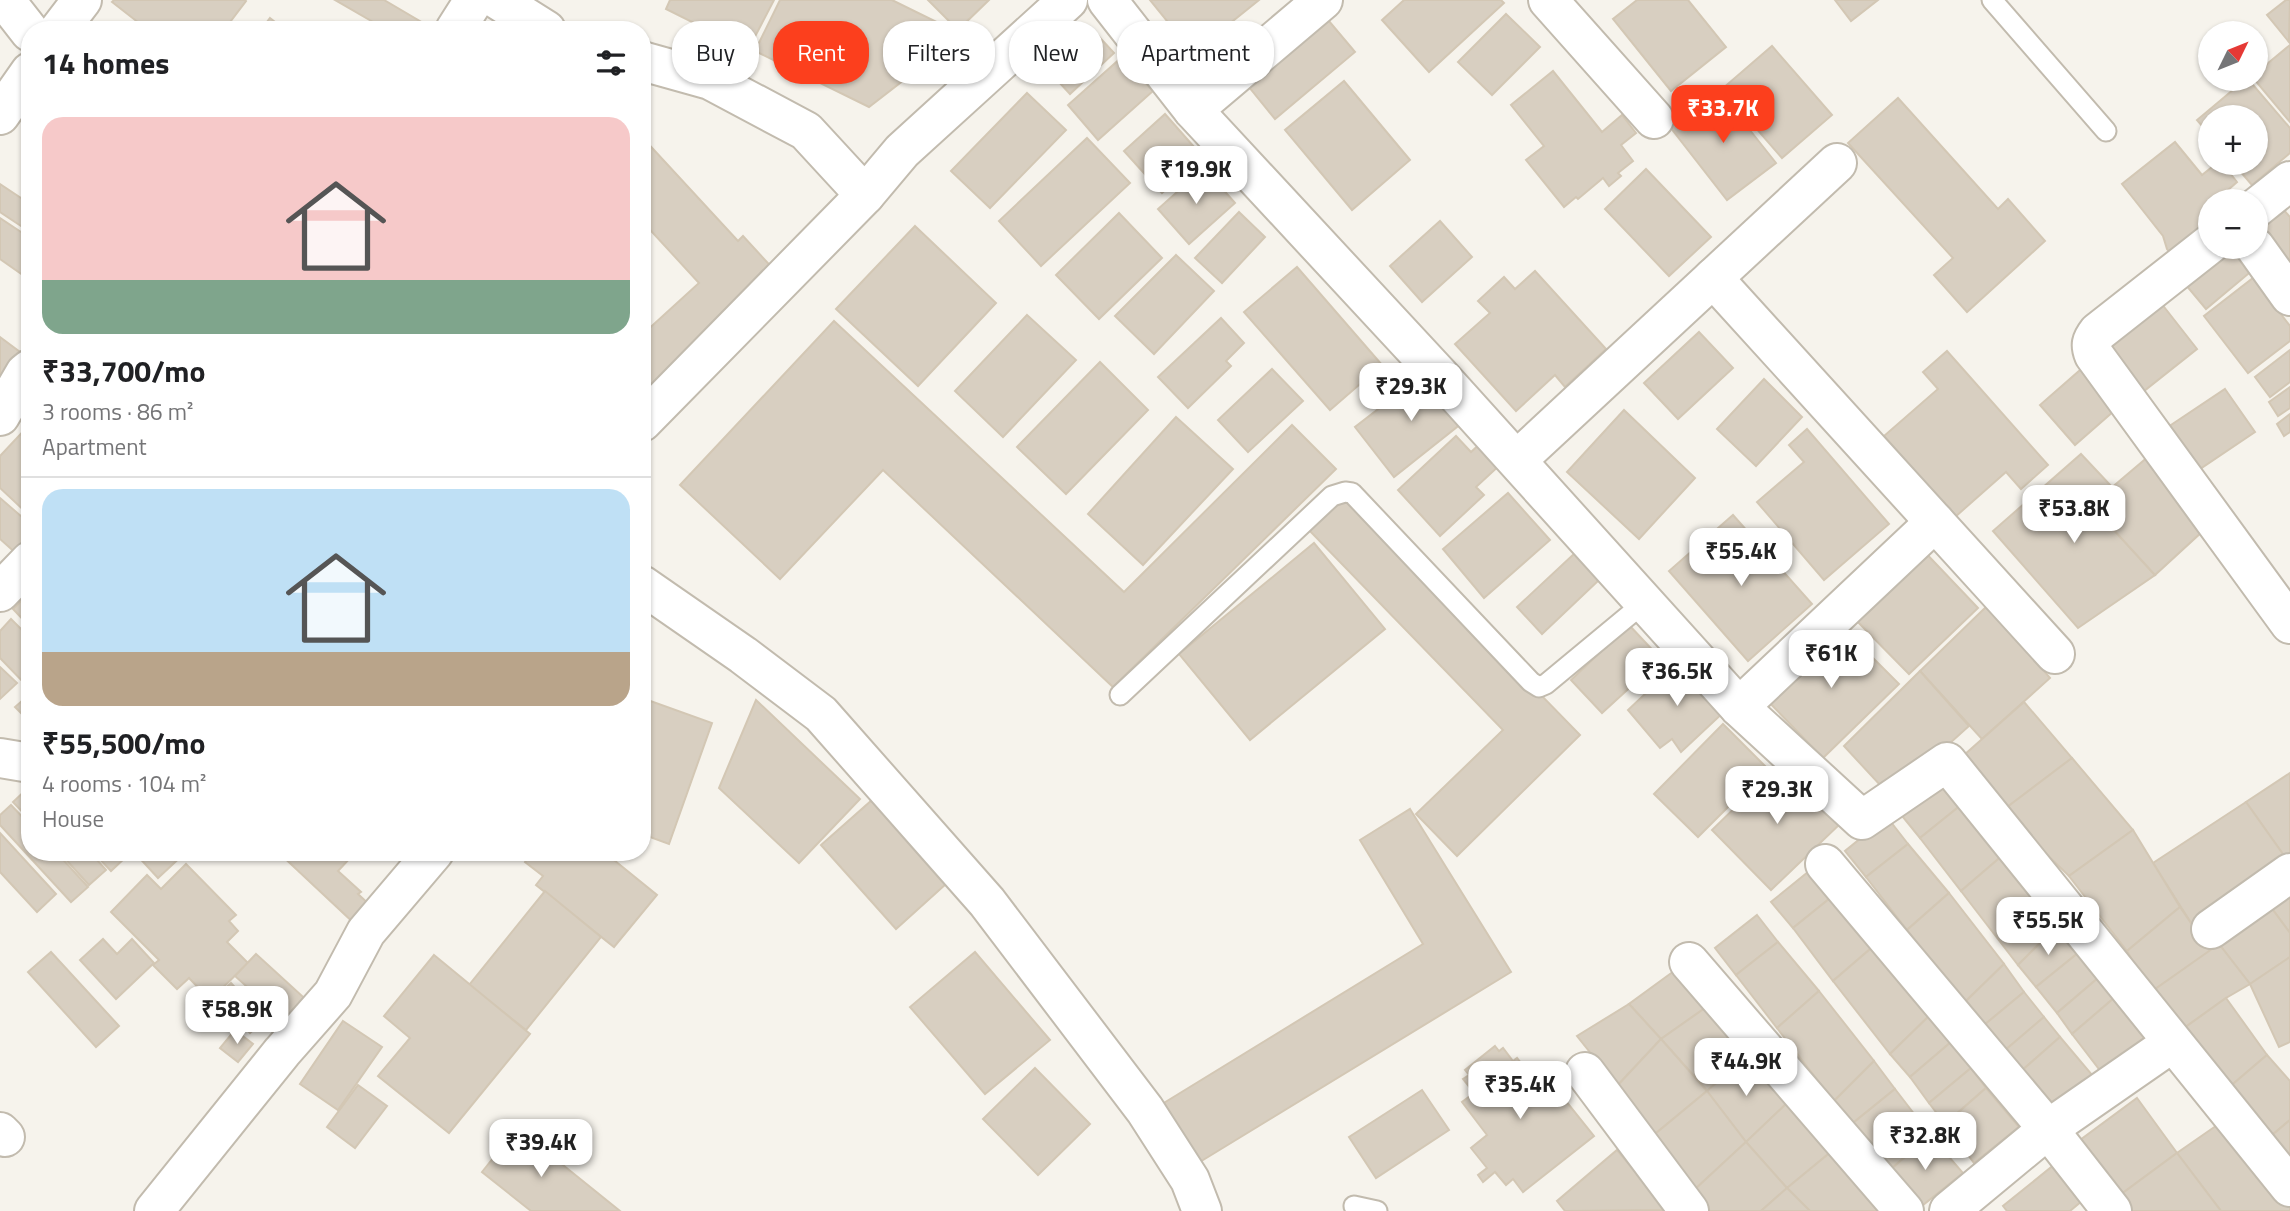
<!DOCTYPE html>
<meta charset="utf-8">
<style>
:root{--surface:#fff;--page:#f6f6f6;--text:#202124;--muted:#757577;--line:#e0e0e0;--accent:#fc3f1d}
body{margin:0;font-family:"Titillium Web",sans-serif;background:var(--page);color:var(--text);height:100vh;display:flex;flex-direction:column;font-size:26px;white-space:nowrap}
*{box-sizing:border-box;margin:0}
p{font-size:23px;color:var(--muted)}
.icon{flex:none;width:38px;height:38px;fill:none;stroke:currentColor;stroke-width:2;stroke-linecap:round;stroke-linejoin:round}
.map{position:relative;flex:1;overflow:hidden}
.panel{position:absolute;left:21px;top:21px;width:630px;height:840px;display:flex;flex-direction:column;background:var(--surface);border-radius:28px;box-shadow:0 2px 5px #0004}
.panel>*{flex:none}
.hud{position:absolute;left:672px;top:21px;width:665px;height:63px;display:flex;gap:14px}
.needle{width:46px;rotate:47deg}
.controls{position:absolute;left:2198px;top:21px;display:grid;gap:14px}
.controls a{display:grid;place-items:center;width:70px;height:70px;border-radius:50%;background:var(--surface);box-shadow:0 2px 5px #0004;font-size:35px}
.price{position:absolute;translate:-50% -60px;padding:0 16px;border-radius:14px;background:#fff;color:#222;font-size:23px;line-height:46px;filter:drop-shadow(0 2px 4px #0008)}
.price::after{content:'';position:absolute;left:50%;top:42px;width:21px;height:16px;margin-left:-10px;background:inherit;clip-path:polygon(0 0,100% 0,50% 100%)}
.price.on{background:var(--accent);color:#fff}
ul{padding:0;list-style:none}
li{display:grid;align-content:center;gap:14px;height:371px;padding:0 21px}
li+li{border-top:2px solid var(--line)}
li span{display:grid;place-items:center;height:217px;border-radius:21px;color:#555}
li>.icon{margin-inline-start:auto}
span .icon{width:126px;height:126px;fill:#fffc;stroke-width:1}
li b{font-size:30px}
h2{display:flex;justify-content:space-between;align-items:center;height:84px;padding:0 21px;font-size:30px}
.tag{padding:0 24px;border-radius:28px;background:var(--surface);box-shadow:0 2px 5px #0004;font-size:24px;line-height:63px}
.tag.on{background:var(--accent);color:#fff}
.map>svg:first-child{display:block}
.building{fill:#d8cfc1;stroke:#d3c7b4;stroke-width:2}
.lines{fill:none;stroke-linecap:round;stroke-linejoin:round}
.service-casing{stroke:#c2bbae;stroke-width:23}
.minor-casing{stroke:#c2bbae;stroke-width:42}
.tertiary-casing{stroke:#c2bbae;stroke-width:42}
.service{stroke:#fff;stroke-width:19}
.minor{stroke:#fff;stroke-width:38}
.tertiary{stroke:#fff;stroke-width:38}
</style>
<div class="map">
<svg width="2290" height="1211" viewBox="0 0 2290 1211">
<rect width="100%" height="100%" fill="#f6f3ec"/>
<g class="building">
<polygon points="114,0 245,0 246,1 224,30 148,30 112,2"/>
<polygon points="335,0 384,0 435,30 387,30"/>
<polygon points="670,0 774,0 748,50 666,9"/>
<polygon points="780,0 892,0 959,33 941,70 926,63 869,107 755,51"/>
<polygon points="928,0 989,0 958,30"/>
<polygon points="1150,0 1259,0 1193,53"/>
<polygon points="1404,0 1501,0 1504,3 1429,72 1382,20"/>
<polygon points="1637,0 1688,0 1726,47 1671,91 1613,19"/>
<polygon points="1835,0 1878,0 1851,21"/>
<polygon points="2286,0 2290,0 2289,42 2267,15"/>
<polygon points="1323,14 1355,52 1275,119 1244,81"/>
<polygon points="1506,14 1540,47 1492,95 1458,62"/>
<polygon points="270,18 285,30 261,30"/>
<polygon points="1090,27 1114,53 1070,94 1046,68"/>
<polygon points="2290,45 2290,122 2254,79 2256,73"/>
<polygon points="1772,46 1832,115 1782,158 1722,89"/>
<polygon points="1122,57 1153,91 1098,140 1068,105"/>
<polygon points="1553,71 1602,132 1622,115 1636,133 1621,145 1633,161 1618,173 1621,176 1609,186 1603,178 1578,199 1576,197 1564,207 1526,160 1544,146 1511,105"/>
<polygon points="2246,79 2248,79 2290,128 2290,153 2252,185 2233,163 2256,163 2256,117 2210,117 2210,135 2197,120"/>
<polygon points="1344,81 1410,160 1352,210 1285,130"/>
<polygon points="1718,90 1776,163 1727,200 1670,127"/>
<polygon points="1027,93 1066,130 990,208 951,171"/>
<polygon points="1898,98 1998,209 2008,199 2045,241 1967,312 1934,275 1953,258 1848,143"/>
<polygon points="1165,114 1202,156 1162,193 1124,151"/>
<polygon points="642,137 738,241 743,236 777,273 642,397 642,335 699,283 642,221"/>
<polygon points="1087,138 1130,183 1041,266 999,221"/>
<polygon points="2175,142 2202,175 2217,163 2222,163 2237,182 2221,196 2225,201 2210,201 2210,219 2205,223 2210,230 2174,258 2167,249 2163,236 2122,184"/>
<polygon points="1204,168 1235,203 1189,244 1158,209"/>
<polygon points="1646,169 1711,237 1669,276 1605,209"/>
<polygon points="0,184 30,204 30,232 0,212"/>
<polygon points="2282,208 2290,217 2290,271 2256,231"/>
<polygon points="1239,212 1265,237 1222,283 1195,258"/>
<polygon points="1119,213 1162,258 1099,319 1056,275"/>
<polygon points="0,218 30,238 30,280 0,259"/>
<polygon points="1440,221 1472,257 1422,302 1390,266"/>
<polygon points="915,226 996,303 918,386 836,309"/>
<polygon points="2218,247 2235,247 2254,269 2206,309 2180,278"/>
<polygon points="1176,255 1214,291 1154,354 1115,316"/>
<polygon points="1297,267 1382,365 1330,410 1244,312"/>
<polygon points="1535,271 1606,349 1565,387 1555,375 1516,411 1455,344 1490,313 1478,301 1504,277 1515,289"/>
<polygon points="2253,278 2290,326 2290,341 2248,373 2204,316"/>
<polygon points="2161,303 2197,349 2139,395 2102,350"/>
<polygon points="1027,315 1076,360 1003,437 955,391"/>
<polygon points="1221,318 1244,343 1226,361 1231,366 1188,408 1158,377"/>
<polygon points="834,321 1124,592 1292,425 1336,469 1113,687 883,470 780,579 680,485"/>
<polygon points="1699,332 1733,368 1678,419 1644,383"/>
<polygon points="0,337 20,352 0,378"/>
<polygon points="2290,350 2290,382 2270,397 2255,377"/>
<polygon points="1947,351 2048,465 2021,489 2006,472 1955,517 1884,436 1938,389 1923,372"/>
<polygon points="1100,362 1148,410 1066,494 1017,447"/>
<polygon points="2087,364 2122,404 2075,445 2040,405"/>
<polygon points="1272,369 1303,401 1248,452 1218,420"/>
<polygon points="1429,370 1467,419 1394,477 1355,427"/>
<polygon points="1764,379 1802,417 1756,466 1717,429"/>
<polygon points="2290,387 2290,408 2278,416 2269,402"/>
<polygon points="2225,389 2255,432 2197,471 2168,427"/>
<polygon points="1624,410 1695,478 1639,539 1567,472"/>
<polygon points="2290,414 2290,432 2284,436 2277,424"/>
<polygon points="1176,417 1233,469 1143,565 1088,514"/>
<polygon points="30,424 30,516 0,488 0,456"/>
<polygon points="1807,429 1889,524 1824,580 1757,502 1804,462 1789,445"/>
<polygon points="1456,436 1471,452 1482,442 1502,463 1476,487 1484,495 1440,536 1398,490"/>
<polygon points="2081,454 2112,487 2091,505 2155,575 2078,628 1993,531"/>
<polygon points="2149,456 2204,530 2155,575 2091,505"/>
<polygon points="1508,493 1550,540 1484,598 1443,549"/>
<polygon points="1345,494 1580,735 1457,856 1416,814 1503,730 1308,529"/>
<polygon points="0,498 30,524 30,542 18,555 0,539"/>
<polygon points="1733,515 1812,604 1748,661 1669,571"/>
<polygon points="1314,543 1385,629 1250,740 1179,654"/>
<polygon points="1919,546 1978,608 1909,674 1849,613"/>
<polygon points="1574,554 1599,580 1542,634 1517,607"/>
<polygon points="30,592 30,627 13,609"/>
<polygon points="1988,605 2050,678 1982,739 1920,671"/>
<polygon points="11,619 30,638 30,678 24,683 0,658 0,631"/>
<polygon points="1838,623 1899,684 1823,758 1764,697"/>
<polygon points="1629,625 1661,659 1602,713 1571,680"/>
<polygon points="1681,660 1726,710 1681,752 1672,739 1660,748 1628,710"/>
<polygon points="0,667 17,683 0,699"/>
<polygon points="1920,671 1969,726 1939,753 1881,786 1844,746"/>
<polygon points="30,694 30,722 15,707"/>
<polygon points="642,698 712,723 669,844 642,834"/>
<polygon points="756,700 860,799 799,863 719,788"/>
<polygon points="2024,702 2072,758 2002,811 1963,756"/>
<polygon points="1723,724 1767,768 1698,837 1654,794"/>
<polygon points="2072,758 2133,830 2069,876 2002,811"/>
<polygon points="1783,761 1842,822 1771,890 1712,830"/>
<polygon points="2290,773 2290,853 2285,857 2246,802"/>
<polygon points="1940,778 1961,805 1920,838 1898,811"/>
<polygon points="29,787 30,788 30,820 13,802"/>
<polygon points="872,800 946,884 896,929 821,845"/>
<polygon points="2246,802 2285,857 2193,926 2153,863"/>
<polygon points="11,805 30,825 30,852 56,852 88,887 71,902 0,825 0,815"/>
<polygon points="1961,805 2003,855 1961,891 1920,838"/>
<polygon points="1410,809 1511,972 1190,1168 1154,1109 1423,944 1360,840"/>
<polygon points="1887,817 1908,844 1866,877 1845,851"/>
<polygon points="2133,830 2180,907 2127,951 2069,876"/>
<polygon points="0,833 56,894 37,912 0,872"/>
<polygon points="1908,844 1949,893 1907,930 1866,877"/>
<polygon points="59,852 90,852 106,870 89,885"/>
<polygon points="93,852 123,852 127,856 111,871"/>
<polygon points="134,852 186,852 158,878"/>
<polygon points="278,852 349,852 352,856 338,871 361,892 358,894 373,908 356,925"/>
<polygon points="533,852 586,852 594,859 599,852 604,852 657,895 614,947 536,885 543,876 525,862"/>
<polygon points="2003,855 2058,925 2018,965 1961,891"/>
<polygon points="186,864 236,915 229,921 238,931 227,942 248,963 210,1000 189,978 177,989 153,965 159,960 111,912 147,875 161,889"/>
<polygon points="1813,868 1834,895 1793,928 1771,902"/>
<polygon points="2290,890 2290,933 2270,906"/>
<polygon points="545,891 601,937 526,1030 469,985"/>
<polygon points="1949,893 2004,964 1964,1003 1907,930"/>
<polygon points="1834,895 1876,944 1833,981 1793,928"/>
<polygon points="2270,906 2290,933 2290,957 2250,984 2219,944"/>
<polygon points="2180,907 2210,951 2151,992 2127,951"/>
<polygon points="1757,915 1778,942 1736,975 1715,948"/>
<polygon points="2058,925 2078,953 2036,987 2018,965"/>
<polygon points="103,939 117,954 132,939 154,963 116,999 80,960"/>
<polygon points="1778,942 1819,991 1777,1028 1736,975"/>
<polygon points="1876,944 1931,1014 1890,1054 1833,981"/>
<polygon points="2219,944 2250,984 2226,998 2180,1031 2151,992"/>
<polygon points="51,952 119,1026 96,1047 28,972"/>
<polygon points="975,952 1050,1040 985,1094 910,1007"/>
<polygon points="2078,953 2098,978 2057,1013 2036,987"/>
<polygon points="256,954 313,1006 293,1028 235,976"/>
<polygon points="434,955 530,1034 449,1133 378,1076 410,1038 384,1016"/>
<polygon points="2290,957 2290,1042 2279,1047 2250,984"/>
<polygon points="2004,964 2024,992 1983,1026 1964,1003"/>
<polygon points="1674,971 1705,1008 1661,1039 1629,1004"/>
<polygon points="2098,978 2114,998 2072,1034 2057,1013"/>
<polygon points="231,983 264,1020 250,1033 217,996"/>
<polygon points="1819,991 1874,1061 1834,1101 1777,1028"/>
<polygon points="2024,992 2044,1017 2003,1052 1983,1026"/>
<polygon points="2114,998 2146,1037 2102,1073 2072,1034"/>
<polygon points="2226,998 2267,1055 2226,1090 2180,1031"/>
<polygon points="1629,1004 1661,1039 1617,1086 1577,1036"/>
<polygon points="1705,1008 1747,1056 1707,1091 1661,1039"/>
<polygon points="1931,1014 1951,1042 1910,1077 1890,1054"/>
<polygon points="2044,1017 2060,1037 2019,1073 2003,1052"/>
<polygon points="343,1021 382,1047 338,1110 300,1084"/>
<polygon points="235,1030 253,1044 238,1062 220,1048"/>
<polygon points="2060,1037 2093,1076 2048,1112 2019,1073"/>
<polygon points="1661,1039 1707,1091 1655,1134 1617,1086"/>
<polygon points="1951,1042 1971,1068 1929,1103 1910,1077"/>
<polygon points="1495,1046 1499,1051 1503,1048 1513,1061 1517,1058 1540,1087 1549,1080 1594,1136 1523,1192 1513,1179 1506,1185 1495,1172 1483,1182 1478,1175 1487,1168 1471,1148 1487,1135 1462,1102 1474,1093 1463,1079 1469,1075 1465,1070"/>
<polygon points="2267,1055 2290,1081 2290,1120 2265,1141 2226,1090"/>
<polygon points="1747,1056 1786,1104 1746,1142 1707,1091"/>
<polygon points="1874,1061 1895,1089 1853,1123 1834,1101"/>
<polygon points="1035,1068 1090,1124 1038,1175 983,1119"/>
<polygon points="1971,1068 1986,1088 1945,1124 1929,1103"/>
<polygon points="358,1085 387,1106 355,1148 327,1127"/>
<polygon points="1986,1088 2019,1127 1974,1163 1945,1124"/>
<polygon points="1895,1089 1915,1115 1873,1149 1853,1123"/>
<polygon points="1422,1090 1449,1130 1376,1178 1349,1137"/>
<polygon points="1707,1091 1746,1142 1692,1192 1655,1134"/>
<polygon points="2137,1098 2177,1153 2116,1198 2076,1143"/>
<polygon points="1786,1104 1832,1151 1787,1188 1746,1142"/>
<polygon points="1915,1115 1930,1135 1889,1171 1873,1149"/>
<polygon points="2290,1120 2290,1164 2265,1141"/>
<polygon points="2223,1121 2290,1208 2290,1211 2221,1211 2177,1153"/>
<polygon points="517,1128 620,1211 531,1211 482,1172"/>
<polygon points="1930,1135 1963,1173 1918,1209 1889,1171"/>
<polygon points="1746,1142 1787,1188 1761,1211 1710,1211 1692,1192"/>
<polygon points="1617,1150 1668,1210 1565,1211 1557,1201"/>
<polygon points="1832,1151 1884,1211 1810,1211 1787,1188"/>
<polygon points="2177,1153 2221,1211 2127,1211 2116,1198"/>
<polygon points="2060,1160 2089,1195 2070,1211 2007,1211 2003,1206"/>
<polygon points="1787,1188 1810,1211 1761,1211"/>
</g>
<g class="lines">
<defs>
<g id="service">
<polyline points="1992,0 2106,131"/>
<polyline points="1120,695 1332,496 1345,492 1352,493 1531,682 1539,687 1546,684 1645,602"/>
<polyline points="1354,1206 1377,1211"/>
</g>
<g id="minor">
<polyline points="5,0 30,32"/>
<polyline points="1107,0 1193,110 1439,375 1739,707 1862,820 1947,762 2290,1187"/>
<polyline points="1548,0 1654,119"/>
<polyline points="59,30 82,0"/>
<polyline points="455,30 474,0"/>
<polyline points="1193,110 1323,0"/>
<polyline points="0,115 30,72"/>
<polyline points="865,195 902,151 1068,0"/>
<polyline points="2256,208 2290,181"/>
<path d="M2210 244 2098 332C2091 341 2090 345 2094 355L2290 624"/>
<polyline points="2255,247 2290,296"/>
<polyline points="1713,278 2055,654"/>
<polyline points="0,416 25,373 30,369"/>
<polyline points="1517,460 1837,163"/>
<polyline points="0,592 30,561"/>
<polyline points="1739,707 1935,522"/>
<polyline points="0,758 30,763"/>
<polyline points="1825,864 2048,1129 2112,1211"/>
<polyline points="2211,929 2290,873"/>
<polyline points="1689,962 1904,1211"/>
<polyline points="1585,1072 1689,1211"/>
<polyline points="0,1132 5,1137"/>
<polyline points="154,1211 282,1052 333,994 366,932 434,852"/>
<polyline points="1949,1211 2048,1129 2172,1043"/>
</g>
<g id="tertiary">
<polyline points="498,0 546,30"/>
<polyline points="642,61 710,80 806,131 865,195 642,422"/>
<polyline points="642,585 743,655 821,714 987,902 1145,1110 1190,1180 1202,1211"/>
</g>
</defs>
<use href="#service" class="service-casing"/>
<use href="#minor" class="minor-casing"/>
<use href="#tertiary" class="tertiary-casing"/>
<use href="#service" class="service"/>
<use href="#minor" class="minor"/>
<use href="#tertiary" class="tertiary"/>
</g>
</svg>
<div class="controls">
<a><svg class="needle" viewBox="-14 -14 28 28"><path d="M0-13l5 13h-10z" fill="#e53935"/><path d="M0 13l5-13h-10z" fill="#757577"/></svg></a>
<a>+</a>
<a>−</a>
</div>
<b class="price on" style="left:1723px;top:145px">₹33.7K</b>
<b class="price" style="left:1196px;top:206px">₹19.9K</b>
<b class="price" style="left:1411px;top:423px">₹29.3K</b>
<b class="price" style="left:2074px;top:545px">₹53.8K</b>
<b class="price" style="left:1741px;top:588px">₹55.4K</b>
<b class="price" style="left:1831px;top:690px">₹61K</b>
<b class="price" style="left:1677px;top:708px">₹36.5K</b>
<b class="price" style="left:1777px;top:826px">₹29.3K</b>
<b class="price" style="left:2048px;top:957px">₹55.5K</b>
<b class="price" style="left:237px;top:1046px">₹58.9K</b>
<b class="price" style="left:1746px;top:1098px">₹44.9K</b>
<b class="price" style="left:1520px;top:1121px">₹35.4K</b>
<b class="price" style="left:1925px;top:1172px">₹32.8K</b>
<b class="price" style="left:541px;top:1179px">₹39.4K</b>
<div class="hud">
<a class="tag">Buy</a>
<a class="tag on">Rent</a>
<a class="tag">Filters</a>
<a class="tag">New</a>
<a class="tag">Apartment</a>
</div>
<section class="panel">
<h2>14 homes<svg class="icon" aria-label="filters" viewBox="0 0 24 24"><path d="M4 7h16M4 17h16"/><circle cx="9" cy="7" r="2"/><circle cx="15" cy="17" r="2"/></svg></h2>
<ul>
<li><span style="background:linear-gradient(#f6c9c9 75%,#7fa58c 0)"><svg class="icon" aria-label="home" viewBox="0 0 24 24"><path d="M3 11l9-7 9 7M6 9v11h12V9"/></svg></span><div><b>₹33,700/mo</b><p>3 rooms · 86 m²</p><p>Apartment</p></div></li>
<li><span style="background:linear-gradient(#bfe0f5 75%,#b9a48a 0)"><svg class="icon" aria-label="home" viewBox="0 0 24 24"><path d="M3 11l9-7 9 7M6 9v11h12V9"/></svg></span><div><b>₹55,500/mo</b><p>4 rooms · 104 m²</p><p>House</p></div></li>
</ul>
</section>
</div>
